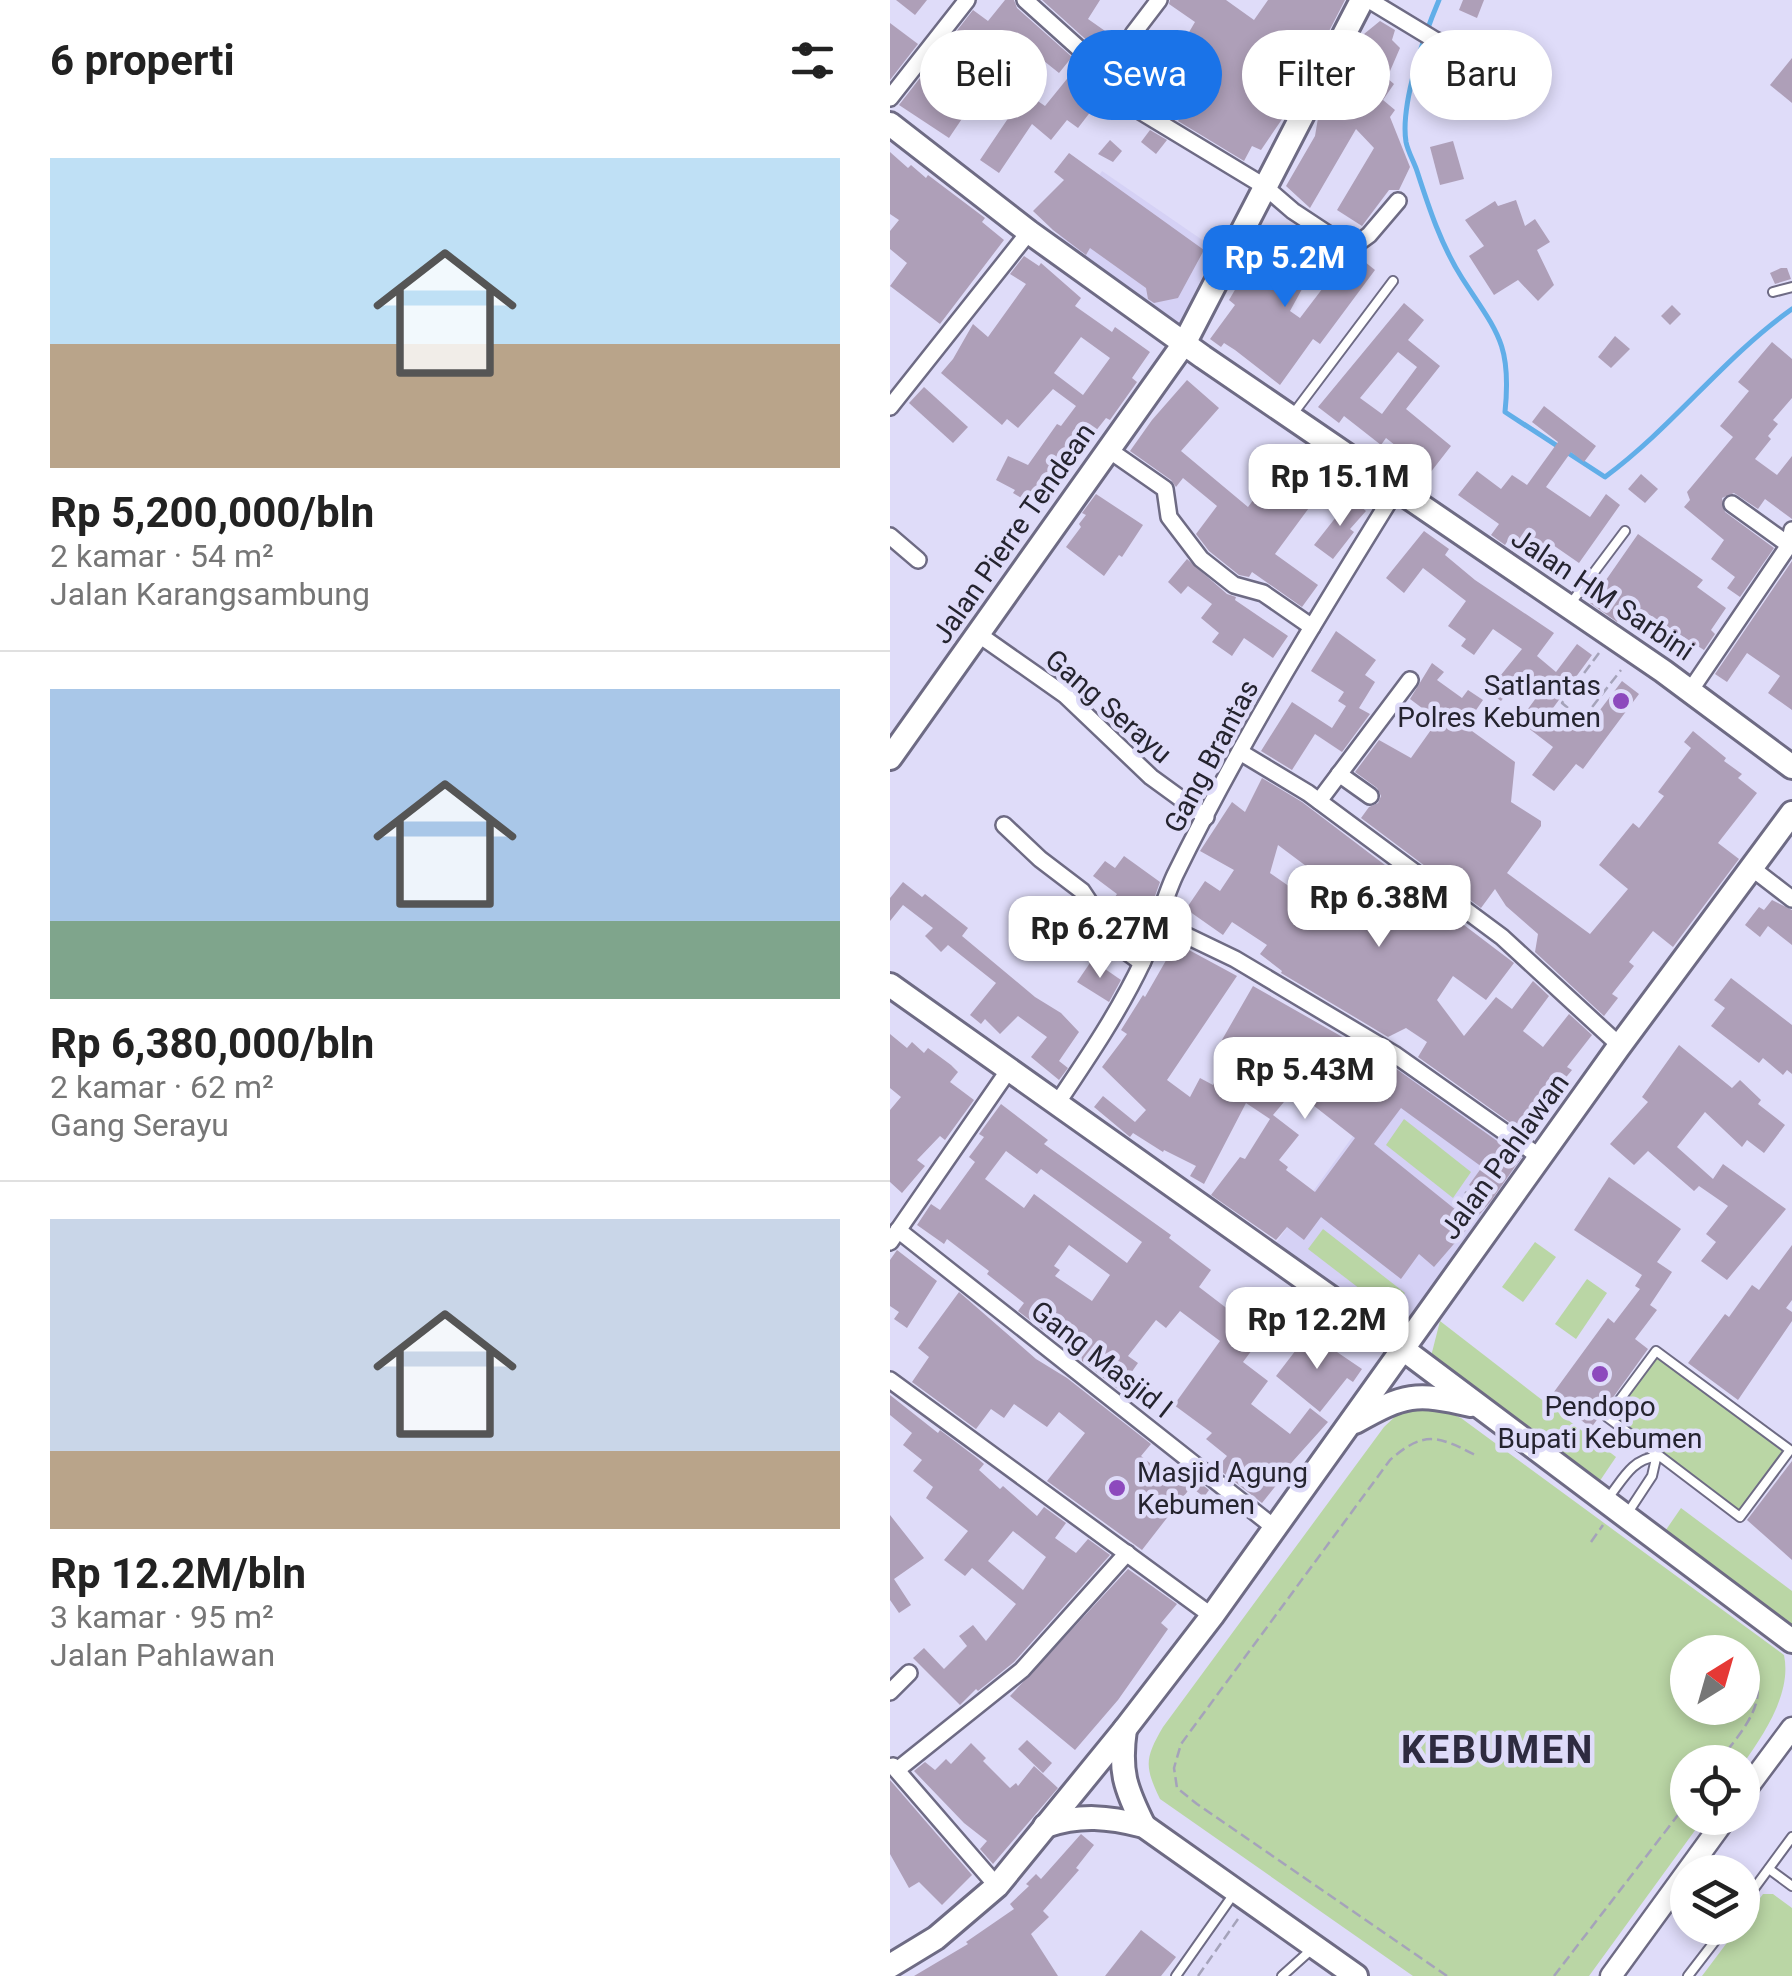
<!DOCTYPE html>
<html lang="id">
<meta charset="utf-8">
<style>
:root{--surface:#fff;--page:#f6f6f6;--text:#222;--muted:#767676;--line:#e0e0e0;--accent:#1a73e8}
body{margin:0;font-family:Roboto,sans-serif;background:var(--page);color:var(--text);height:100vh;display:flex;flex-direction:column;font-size:38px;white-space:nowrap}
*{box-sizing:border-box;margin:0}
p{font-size:32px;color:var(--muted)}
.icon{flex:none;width:55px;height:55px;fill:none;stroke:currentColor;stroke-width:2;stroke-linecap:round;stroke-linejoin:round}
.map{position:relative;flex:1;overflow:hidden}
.details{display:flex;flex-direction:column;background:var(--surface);width:890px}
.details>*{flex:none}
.top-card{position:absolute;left:30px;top:30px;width:720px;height:90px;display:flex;gap:20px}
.needle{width:65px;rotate:37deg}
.controls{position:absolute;left:780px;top:1635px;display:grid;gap:20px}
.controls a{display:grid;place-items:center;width:90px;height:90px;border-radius:50%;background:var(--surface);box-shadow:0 5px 15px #0003;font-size:50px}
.price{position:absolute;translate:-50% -85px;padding:0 22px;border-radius:20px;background:#fff;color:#222;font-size:32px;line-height:65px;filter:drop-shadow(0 2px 5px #0008)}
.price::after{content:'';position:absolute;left:50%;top:60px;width:30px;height:22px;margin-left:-15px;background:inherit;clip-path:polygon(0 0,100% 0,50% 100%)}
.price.selected{background:var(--accent);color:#fff}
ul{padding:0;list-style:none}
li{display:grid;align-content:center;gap:20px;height:530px;padding:0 50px}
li+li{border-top:2px solid var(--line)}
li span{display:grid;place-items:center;height:310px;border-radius:0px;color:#555}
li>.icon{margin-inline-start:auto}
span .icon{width:180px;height:180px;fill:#fffc;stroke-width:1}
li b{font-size:42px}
h2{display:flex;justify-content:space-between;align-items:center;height:120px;padding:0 50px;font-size:42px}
.tag{padding:0 35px;border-radius:45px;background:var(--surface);box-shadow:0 5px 15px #0003;font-size:35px;line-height:90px}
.tag.selected{background:var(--accent);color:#fff}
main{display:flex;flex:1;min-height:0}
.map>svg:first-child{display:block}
.built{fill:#d5d1f5}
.green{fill:#bad6a5;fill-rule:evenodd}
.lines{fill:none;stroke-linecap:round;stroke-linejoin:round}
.stream{stroke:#61aee8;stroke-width:5}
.building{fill:#ae9fb8;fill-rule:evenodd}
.service-casing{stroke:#6e6b84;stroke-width:12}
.minor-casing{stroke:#6e6b84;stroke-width:20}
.tertiary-casing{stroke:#6e6b84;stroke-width:25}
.secondary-casing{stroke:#6e6b84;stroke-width:28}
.path{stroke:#a5a3ba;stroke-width:2.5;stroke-dasharray:10 5;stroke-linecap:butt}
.service{stroke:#fff;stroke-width:8}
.minor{stroke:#fff;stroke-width:15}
.tertiary{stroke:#fff;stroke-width:20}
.secondary{stroke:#fff;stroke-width:22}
.poi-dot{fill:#8d49bd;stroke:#dfdcf9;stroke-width:4}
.labels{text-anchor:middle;stroke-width:9;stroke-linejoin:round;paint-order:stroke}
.street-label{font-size:28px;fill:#25242f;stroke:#dfdcf9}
.poi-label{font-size:28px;fill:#25242f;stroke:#dfdcf9;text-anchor:end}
.district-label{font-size:38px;font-weight:bold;letter-spacing:2.5px;fill:#2e2b40;stroke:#dfdcf9}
</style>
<main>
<section class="details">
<h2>6 properti<svg class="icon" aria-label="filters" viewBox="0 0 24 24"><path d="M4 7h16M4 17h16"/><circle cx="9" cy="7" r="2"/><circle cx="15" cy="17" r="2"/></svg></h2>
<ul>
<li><span style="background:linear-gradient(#bfe0f5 60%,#b9a48a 0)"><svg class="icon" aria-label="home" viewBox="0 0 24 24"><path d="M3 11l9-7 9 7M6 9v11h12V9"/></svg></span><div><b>Rp 5,200,000/bln</b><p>2 kamar · 54 m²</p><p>Jalan Karangsambung</p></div></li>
<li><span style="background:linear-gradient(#a9c7e8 75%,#7fa58c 0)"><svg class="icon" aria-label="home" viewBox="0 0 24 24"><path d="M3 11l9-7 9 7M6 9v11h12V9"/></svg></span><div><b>Rp 6,380,000/bln</b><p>2 kamar · 62 m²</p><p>Gang Serayu</p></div></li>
<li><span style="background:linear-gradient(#c9d6e8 75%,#b9a48a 0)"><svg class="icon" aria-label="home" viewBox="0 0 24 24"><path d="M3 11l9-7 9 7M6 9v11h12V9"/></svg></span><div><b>Rp 12.2M/bln</b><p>3 kamar · 95 m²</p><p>Jalan Pahlawan</p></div></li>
</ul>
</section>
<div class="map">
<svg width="902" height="1976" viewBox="0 0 902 1976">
<rect width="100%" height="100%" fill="#dfdcf9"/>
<g class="built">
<polygon points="212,171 337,257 295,342 162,248"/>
<polygon points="515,1064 646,1159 511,1345 380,1251"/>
</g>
<g class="green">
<polygon points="514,1119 581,1172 563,1198 496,1145"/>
<polygon points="433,1229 515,1293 500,1312 418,1249"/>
<polygon points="645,1242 666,1257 633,1302 612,1287"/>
<polygon points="697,1279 717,1293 686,1339 665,1324"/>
<polygon points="550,1321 726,1457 703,1491 538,1368"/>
<polygon points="766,1351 900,1450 850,1517 717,1418"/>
<path d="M545 1407 571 1418 894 1655C902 1693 874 1734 853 1764L798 1762V1818H814L699 1976H523L270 1799C254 1766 255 1758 273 1727L494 1427 512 1410ZM798 1652H852V1708H798Z"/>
<polygon points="791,1508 902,1591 902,1633 769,1540"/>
<polygon points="873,1894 883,1894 902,1908 902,1976 812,1976 848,1928 852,1928 853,1921"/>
</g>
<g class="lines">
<path class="stream" d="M549 0C534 35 510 105 516 142 518 152 524 162 527 171 539 208 551 245 572 278 607 332 622 344 615 412L715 477C784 426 833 358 902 309"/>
</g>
<g class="building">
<polygon points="6,0 37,0 25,15"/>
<polygon points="115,0 124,0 127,8 182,57 169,73 154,61 148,70 115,45 100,68 155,106 181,74 194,85 191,89 208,102 188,128 177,120 161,140 142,124 109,173 90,160 119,117 88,95 59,138 9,105 83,10 98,21"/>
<polygon points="152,0 210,0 198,19 275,73 255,101 241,92 251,79 220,55 215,63 212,61 202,45"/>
<polygon points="280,0 336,0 364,20 378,0 455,0 399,109 371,150 362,146 354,161 288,121 303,96 275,73 305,22 279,4"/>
<polygon points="573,0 594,0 587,18 569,10"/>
<polygon points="490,21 505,30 502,40 510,48 497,78 504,84 493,100 505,110 500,117 520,167 509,190 499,190 472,226 447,210 484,148 466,129 420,208 396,186 425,136 428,118 442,91 453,96 471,60 461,53 479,37 474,34"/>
<polygon points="0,23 28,44 0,80"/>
<polygon points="547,53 583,73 572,94 558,95 540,82"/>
<polygon points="902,58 902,103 880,85"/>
<polygon points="260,130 277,140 266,154 251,142"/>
<polygon points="220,140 232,151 223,162 208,154"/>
<polygon points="563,141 574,179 550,185 540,147"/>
<polygon points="0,152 18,168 21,165 36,178 38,175 95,218 92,222 114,240 50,324 0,286 17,263 0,249 0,231 9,220 0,214"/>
<polygon points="179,153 314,250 288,298 264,303 258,299 256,288 200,248 196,255 163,230 143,211 174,180 164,172"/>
<polygon points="626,200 635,226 645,219 660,242 647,250 664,285 648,301 628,280 604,295 579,256 594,246 575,220 605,201 608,206"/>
<polygon points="363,243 397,263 403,254 423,269 400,311 410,318 458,255 465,254 485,270 430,344 423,339 390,385 345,350 334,343 331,347 320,339 345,305 339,300 360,264 354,261"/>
<path d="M134 256 149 266 151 263 191 298 185 306 222 332 225 327 260 352 242 378 247 382 220 420 216 418 201 437 199 435 174 469 171 467 146 507 123 493 125 490 106 480 118 456 138 465 167 424 171 426 186 406 163 389 128 428 117 419 112 425 51 373 63 359 83 324 98 337 136 284 120 274ZM191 337 220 358 193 395 164 373Z"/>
<polygon points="891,268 897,268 901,279 885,284 880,273"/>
<path d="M514 303 534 320 518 340 550 366 516 409 561 446 540 473 496 438 491 445 454 416 449 423 428 407ZM508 352 527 367 492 414 470 398Z"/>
<polygon points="782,305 791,314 780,325 771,316"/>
<polygon points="725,336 740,349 721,368 708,357"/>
<polygon points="882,342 902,359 902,398 883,420 888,424 878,436 881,439 865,459 887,475 902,456 902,519 875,499 868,509 844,493 832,498 835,512 884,548 850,597 837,588 845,577 821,559 834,540 794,507 800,500 797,492 843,437 830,426 859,391 848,382"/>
<polygon points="297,380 329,408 291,451 358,507 402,448 441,478 385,554 428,585 412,607 362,572 359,577 349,575 319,551 306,534 327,506 293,478 286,487 281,480 240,451 262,420"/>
<polygon points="34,387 78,427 63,443 19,403"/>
<polygon points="654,406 706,446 694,462 681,452 656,487 700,517 716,494 730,505 689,563 663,545 652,560 620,537 615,545 601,535 609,524 568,495 587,471 611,489 622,475 637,485 668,442 642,422"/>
<polygon points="751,474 768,489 755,503 738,489"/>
<polygon points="206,494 253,525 232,557 229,555 214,576 176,547 191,527 189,524 196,515 192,513"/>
<polygon points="461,498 476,511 460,529 464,532 443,559 424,545"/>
<polygon points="534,531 559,549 555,555 585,580 664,633 647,656 666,672 687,644 702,655 663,708 694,731 732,681 749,694 693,769 686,764 664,791 642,775 663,747 629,721 649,694 629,678 611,701 598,691 632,649 603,629 584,655 571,646 576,639 558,626 576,601 533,568 514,593 496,578"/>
<polygon points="748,534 813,580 807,587 836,608 821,630 825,634 814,650 741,603 727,622 700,603"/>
<polygon points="297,559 337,594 346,597 345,600 398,636 383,658 354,638 342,656 322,642 329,633 311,618 322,604 298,586 291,594 278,582"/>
<polygon points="902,561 902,710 878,693 890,676 857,653 837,682 825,674"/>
<polygon points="446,631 486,660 475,675 485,682 469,708 480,714 452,752 425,734 402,770 371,751 402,702 442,728 456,706 448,701 454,692 421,671"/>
<polygon points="542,663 554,672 547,680 572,698 578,690 593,700 575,726 625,762 621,802 651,821 651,826 617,873 700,934 738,889 709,865 743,823 749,828 774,796 768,792 801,748 794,742 803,731 836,758 834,761 852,774 848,778 867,793 828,843 849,859 783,947 763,931 739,962 744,966 722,994 728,998 714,1016 645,952 648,934 616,906 605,889 591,908 471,818 479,807 488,803 491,796 487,788 465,772 489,740 521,758 548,720 520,699"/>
<path d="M372 778 412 802 624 963 596 1000 563 976 547 1000 574 1036 606 997 622 1009 643 981 659 996 633 1031 653 1047 679 1014 702 1035 677 1067 682 1070 632 1131 528 1057 537 1042 516 1028 498 1037 391 973 392 971 370 954 377 945 342 922 333 935 296 909 315 881 330 891 344 870 310 851 342 802 355 812ZM388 845 416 866 436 912 380 873Z"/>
<polygon points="234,856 270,882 247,946 215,920 213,914 227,894 203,876 215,861 225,868"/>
<polygon points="13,882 32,897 35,894 78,928 72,936 145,997 171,1013 189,1032 169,1061 178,1068 169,1080 141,1057 157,1037 128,1016 110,1034 95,1019 91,1024 80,1015 106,983 58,945 51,952 35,936 43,928 13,905 0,921 0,898"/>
<polygon points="882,900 902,910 902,945 878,926 870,937 855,925 869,907 874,910"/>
<path d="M286 943 347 976 277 1080 300 1097 310 1078 323 1085 337 1059 325 1052 363 986 498 1063 631 1158 601 1201 544 1267 529 1254 511 1279 431 1217 414 1240 397 1227 386 1240 321 1195 350 1157 355 1159 380 1119 356 1103 314 1184 300 1176 306 1166 274 1150 273 1152 243 1133 240 1137 204 1107 213 1096 245 1122 256 1110 212 1067 237 1034 231 1030 253 995 255 997ZM394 1042 420 1063 400 1087 465 1138 425 1192 396 1170 398 1167 389 1160 409 1135 383 1115 399 1096 370 1073ZM511 1108 592 1167 579 1185 583 1187 566 1210 484 1144Z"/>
<polygon points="202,960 231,980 219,1002 187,982"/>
<polygon points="841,978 902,1025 902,1074 897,1070 893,1075 873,1058 869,1063 821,1026 835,1008 824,1000"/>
<polygon points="0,1034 17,1048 22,1042 34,1053 38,1048 61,1065 68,1072 60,1082 84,1100 55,1140 50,1136 27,1160 35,1166 12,1193 0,1182 0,1110 11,1097 0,1088"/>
<polygon points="789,1045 842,1088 850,1080 871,1100 868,1104 895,1125 874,1153 857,1140 852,1147 815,1112 787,1147 823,1179 833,1164 896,1209 837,1280 811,1261 826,1242 816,1234 838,1206 809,1186 804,1191 758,1151 744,1165 720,1144 758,1102 752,1097"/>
<path d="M111 1104 158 1140 154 1144 281 1235 279 1238 321 1270 309 1287 339 1310 353 1291 391 1326 377 1343 371 1338 353 1362 378 1381 361 1404 400 1434 420 1408 438 1422 394 1471 396 1473 372 1503 327 1468 337 1456 316 1439 322 1433 284 1405 330 1341 290 1311 276 1328 266 1320 238 1356 248 1363 229 1390 192 1361 191 1353 169 1338 167 1341 128 1311 134 1303 97 1274 99 1271 57 1239 54 1244 27 1225 41 1204 50 1210 85 1162 79 1157 94 1137 89 1134ZM116 1151 147 1174 151 1169 252 1242 237 1263 144 1194 134 1208 95 1179ZM179 1245 220 1275 202 1301 165 1276 170 1270 164 1266Z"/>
<polygon points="719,1177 791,1229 767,1262 782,1272 760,1305 767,1310 745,1339 758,1349 701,1428 661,1396 718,1318 724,1323 750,1289 745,1286 752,1275 684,1230"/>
<polygon points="902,1245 902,1300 896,1308 902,1312 902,1321 848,1400 798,1363 835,1314 839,1317 862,1285 869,1290"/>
<polygon points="7,1250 47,1281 17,1328 4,1319 9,1312 0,1306 0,1260"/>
<polygon points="69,1292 146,1359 177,1378 261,1444 251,1456 286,1484 295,1471 319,1490 314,1497 301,1487 252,1550 157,1481 195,1433 169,1412 157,1427 124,1404 114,1418 101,1409 86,1429 22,1382 39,1357 28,1348"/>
<polygon points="419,1333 472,1369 463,1382 457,1378 430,1412 386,1376"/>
<path d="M0 1395 48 1433 50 1430 87 1458 94 1464 89 1470 110 1489 113 1486 147 1516 154 1507 176 1523 165 1538 186 1553 198 1539 220 1555 124 1662 88 1691 86 1689 70 1705 23 1658 34 1648 54 1669 77 1646 69 1636 83 1625 96 1641 126 1604 82 1568 75 1576 54 1560 78 1531 36 1498 43 1487 23 1471 32 1460 13 1445 22 1433 0 1415ZM123 1531 156 1557 133 1590 98 1561Z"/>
<polygon points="902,1461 902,1560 857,1520"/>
<polygon points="0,1515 34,1558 4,1579 21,1605 9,1613 0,1600"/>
<polygon points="238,1569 287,1604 271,1623 278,1629 228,1700 185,1750 120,1696"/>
<polygon points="137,1740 162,1763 153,1773 128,1749"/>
<polygon points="81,1743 96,1758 93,1761 120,1788 126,1783 128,1786 144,1766 168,1788 103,1864 90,1849 97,1841 74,1823 24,1771 35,1762 45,1770 56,1759 61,1764"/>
<polygon points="0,1780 82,1875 52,1905 29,1882 19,1888 0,1854"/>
<polygon points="191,1834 204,1845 186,1868 189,1870 153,1911 159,1917 141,1934 168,1976 24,1976 78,1944 76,1942 124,1909 120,1904 139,1886 136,1884 146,1874 151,1879"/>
<polygon points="251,1930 286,1957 271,1976 215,1976"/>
</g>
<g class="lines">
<defs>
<g id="service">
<polyline points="883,292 902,287"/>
<polyline points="403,414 503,281"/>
<polyline points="681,603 735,531"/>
<path d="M718 1498C732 1481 742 1459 765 1457"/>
<polyline points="737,1514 762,1476 767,1454 717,1417 766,1351 900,1450 850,1517 767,1454"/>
<polyline points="879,1869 902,1886"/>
<polyline points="852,1905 902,1837"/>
<polyline points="286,1976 343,1895"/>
<polyline points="392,1976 422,1949"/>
<polyline points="798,1976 835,1928"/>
</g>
<g id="minor">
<polyline points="135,0 194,53 210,80 227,97 374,186 403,211 453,244 468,243 479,235 508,201"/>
<polyline points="479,0 545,40 587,61 612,85 630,89 642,86"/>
<polyline points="243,34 269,0"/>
<polyline points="0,98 77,0"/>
<polyline points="0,407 139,232"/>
<polyline points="219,450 275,489 279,517 311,559 344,585 373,593 422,627"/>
<polyline points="842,504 899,545"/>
<polyline points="0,536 28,560"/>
<polyline points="88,634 175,695 261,777 316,817"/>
<polyline points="800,691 899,545 902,530"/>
<polyline points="350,752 418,793 612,937 726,1042 728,1048"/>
<polyline points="449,774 480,796"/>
<polyline points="429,801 520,680"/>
<polyline points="114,825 150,859 192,891 200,903 204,925 209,932 252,963"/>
<polyline points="863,869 902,899"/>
<polyline points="268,922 345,959 504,1054 650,1157"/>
<path d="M166 1105C197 1059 229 1012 253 961 266 933 272 903 285 875 350 742 428 616 506 490"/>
<polyline points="8,1230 385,1528"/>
<polyline points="0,1242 118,1071"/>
<polyline points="0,1380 322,1616"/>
<polyline points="0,1692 19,1673"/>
<polyline points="3,1766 107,1886"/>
<polyline points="7,1770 132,1670 237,1553"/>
</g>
<g id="tertiary">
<polyline points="852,1795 902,1728"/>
<polyline points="721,1976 836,1818"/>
</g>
<g id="secondary">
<polyline points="0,124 139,232 313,357 773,671 902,767"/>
<polyline points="0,758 295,342 472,0"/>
<polyline points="0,985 513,1349 902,1641"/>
<path d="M465 1422C515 1394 525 1392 581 1405"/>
<path d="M235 1729C229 1771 235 1788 254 1826"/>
<path d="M155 1826C191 1814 218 1817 254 1826L466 1976"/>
<polyline points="0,1966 46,1938 107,1886 235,1729 322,1616 728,1048 902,813"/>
</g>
</defs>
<use href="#service" class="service-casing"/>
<use href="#minor" class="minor-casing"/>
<use href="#tertiary" class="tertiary-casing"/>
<use href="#secondary" class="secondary-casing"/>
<g class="path">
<polyline points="709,653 672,703 692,720 731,670"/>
<polyline points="575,1192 590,1204"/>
<polyline points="701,1542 713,1525"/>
<polyline points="828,1638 845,1652"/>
<path d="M828 1762C850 1733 890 1694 852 1659"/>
<polyline points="308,1976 348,1919"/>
<path d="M557 1976 307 1804 287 1788 284 1768 291 1744 500 1460C533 1431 547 1435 585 1455"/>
<polyline points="664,1976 798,1802"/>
</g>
<use href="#service" class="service"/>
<use href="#minor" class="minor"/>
<use href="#tertiary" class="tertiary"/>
<use href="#secondary" class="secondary"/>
</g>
<g class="poi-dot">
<circle cx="731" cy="701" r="10"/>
<circle cx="710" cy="1374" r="10"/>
<circle cx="227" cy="1488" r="10"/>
</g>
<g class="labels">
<g class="street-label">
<text transform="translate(123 533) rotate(-55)" y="10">Jalan Pierre Tendean</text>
<text transform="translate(713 594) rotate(34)" y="10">Jalan HM Sarbini</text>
<text transform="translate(219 706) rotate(41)" y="10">Gang Serayu</text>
<text transform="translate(321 756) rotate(-62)" y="10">Gang Brantas</text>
<text transform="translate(614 1156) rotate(-54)" y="10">Jalan Pahlawan</text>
<text transform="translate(212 1359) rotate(38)" y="10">Gang Masjid I</text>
</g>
<g class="poi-label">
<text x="711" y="695">Satlantas<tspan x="711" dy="32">Polres Kebumen</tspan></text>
<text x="710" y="1416" text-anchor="middle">Pendopo<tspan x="710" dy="32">Bupati Kebumen</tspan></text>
<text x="247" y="1482" text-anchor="start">Masjid Agung<tspan x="247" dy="32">Kebumen</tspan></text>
</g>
<g class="district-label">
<text x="608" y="1763">KEBUMEN</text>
</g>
</g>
</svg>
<div class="controls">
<a><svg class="needle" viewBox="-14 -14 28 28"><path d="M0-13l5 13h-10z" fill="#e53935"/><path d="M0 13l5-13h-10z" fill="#767676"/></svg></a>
<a><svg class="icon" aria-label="locate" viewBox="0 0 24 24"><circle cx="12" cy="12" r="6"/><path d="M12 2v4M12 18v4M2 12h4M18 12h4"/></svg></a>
<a><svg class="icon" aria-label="layers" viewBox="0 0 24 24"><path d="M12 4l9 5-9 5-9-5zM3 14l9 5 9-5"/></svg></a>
</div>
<b class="price selected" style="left:395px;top:310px">Rp 5.2M</b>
<b class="price" style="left:450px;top:529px">Rp 15.1M</b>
<b class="price" style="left:489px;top:950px">Rp 6.38M</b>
<b class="price" style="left:210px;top:981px">Rp 6.27M</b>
<b class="price" style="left:415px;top:1122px">Rp 5.43M</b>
<b class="price" style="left:427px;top:1372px">Rp 12.2M</b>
<div class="top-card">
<a class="tag">Beli</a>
<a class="tag selected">Sewa</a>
<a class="tag">Filter</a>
<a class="tag">Baru</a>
</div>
</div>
</main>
